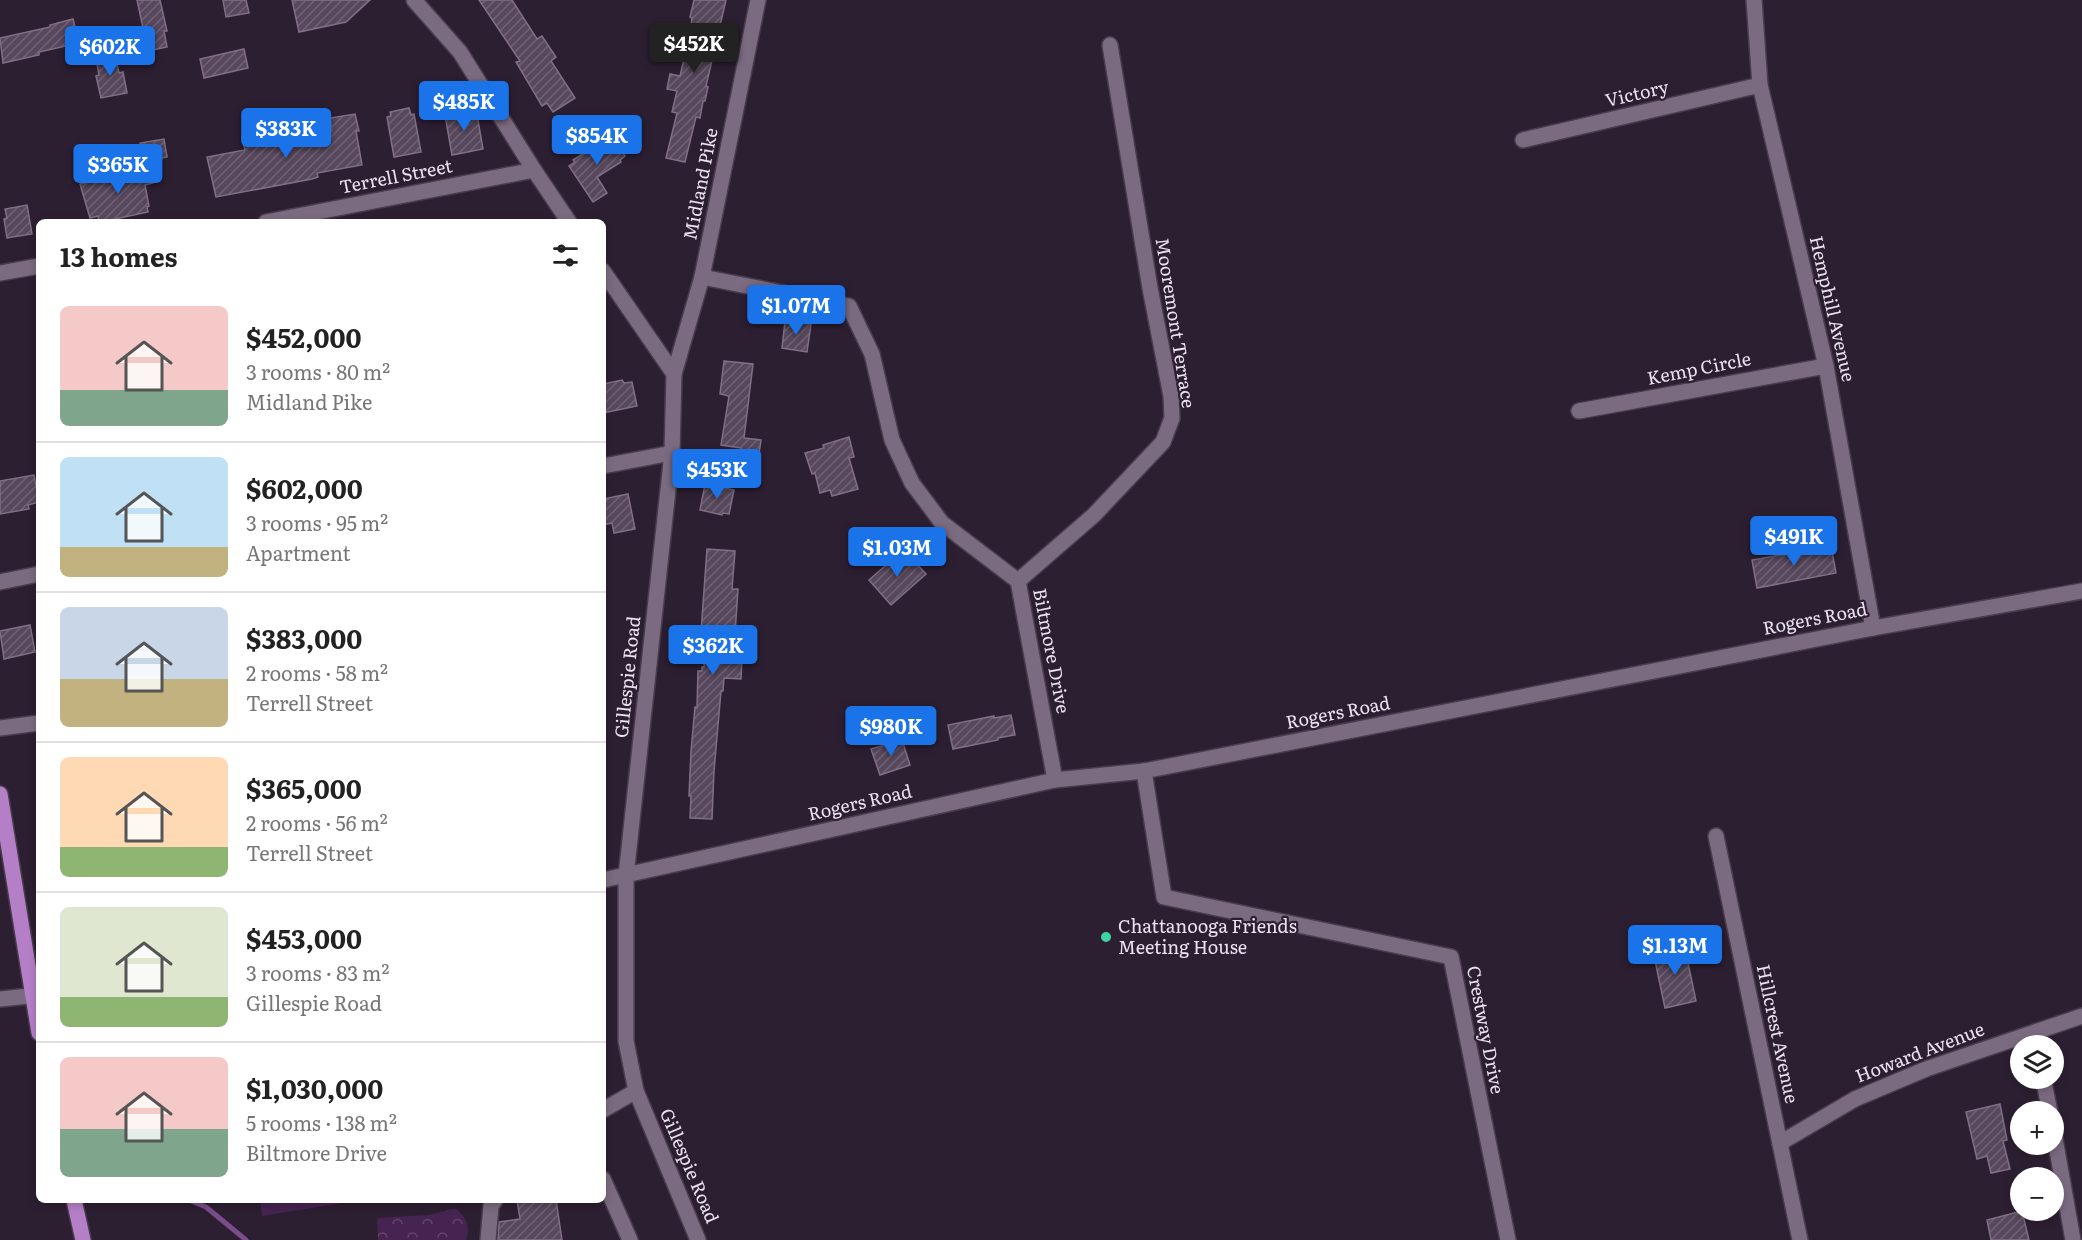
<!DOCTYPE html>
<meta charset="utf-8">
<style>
:root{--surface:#fff;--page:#f6f6f6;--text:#222;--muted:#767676;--line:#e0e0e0;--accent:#1a73e8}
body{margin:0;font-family:Literata,serif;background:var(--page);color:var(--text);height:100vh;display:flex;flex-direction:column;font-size:22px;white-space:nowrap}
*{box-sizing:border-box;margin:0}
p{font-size:20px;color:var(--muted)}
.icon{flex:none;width:33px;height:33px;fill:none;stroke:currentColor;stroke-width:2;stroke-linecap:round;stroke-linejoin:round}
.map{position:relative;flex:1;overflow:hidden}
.sheet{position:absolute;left:36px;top:219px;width:570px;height:984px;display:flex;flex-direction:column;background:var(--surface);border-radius:9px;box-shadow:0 3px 9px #0003}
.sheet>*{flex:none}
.buttons{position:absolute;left:2010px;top:1035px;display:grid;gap:12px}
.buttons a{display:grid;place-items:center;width:54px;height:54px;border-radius:50%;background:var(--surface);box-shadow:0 3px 9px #0003;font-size:30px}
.price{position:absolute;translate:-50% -51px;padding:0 14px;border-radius:6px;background:var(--accent);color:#fff;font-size:20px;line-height:39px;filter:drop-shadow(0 2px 3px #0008)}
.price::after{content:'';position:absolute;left:50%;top:36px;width:18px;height:14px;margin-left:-9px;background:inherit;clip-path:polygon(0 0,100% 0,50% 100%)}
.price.on{background:#222;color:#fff}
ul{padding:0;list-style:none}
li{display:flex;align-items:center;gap:18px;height:150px;padding:0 24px}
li+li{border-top:2px solid var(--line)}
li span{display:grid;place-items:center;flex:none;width:168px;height:120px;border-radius:9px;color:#555}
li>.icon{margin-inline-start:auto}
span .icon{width:72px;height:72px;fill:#fffc;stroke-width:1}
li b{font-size:26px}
h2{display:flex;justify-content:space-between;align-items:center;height:72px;padding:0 24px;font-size:26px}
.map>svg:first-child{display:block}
.green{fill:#462452}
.park{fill:url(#park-crowns)}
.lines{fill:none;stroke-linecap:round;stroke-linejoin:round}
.stream{stroke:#7b4c8b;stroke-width:5}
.building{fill:url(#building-hatch);stroke:#806f86;stroke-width:1.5}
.minor-casing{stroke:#483c4d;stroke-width:18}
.major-casing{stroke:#483c4d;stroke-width:18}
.minor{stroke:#7b6b81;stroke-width:15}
.major{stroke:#b47fc7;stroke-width:15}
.poi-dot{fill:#3cd4a4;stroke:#2d1f32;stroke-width:2}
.labels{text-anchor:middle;stroke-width:4.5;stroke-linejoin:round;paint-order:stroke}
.street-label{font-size:18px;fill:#ebe2ef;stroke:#2d1f32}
.poi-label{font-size:18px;fill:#ebe2ef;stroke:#2d1f32;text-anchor:start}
</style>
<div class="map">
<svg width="2082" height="1240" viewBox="0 0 2082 1240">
<defs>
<pattern id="park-crowns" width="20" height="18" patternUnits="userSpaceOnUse" patternTransform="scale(1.5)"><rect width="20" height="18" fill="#462452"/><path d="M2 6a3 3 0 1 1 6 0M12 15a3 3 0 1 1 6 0" fill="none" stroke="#61446b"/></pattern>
<pattern id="building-hatch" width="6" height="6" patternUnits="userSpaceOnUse" patternTransform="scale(1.5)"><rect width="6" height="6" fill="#58485d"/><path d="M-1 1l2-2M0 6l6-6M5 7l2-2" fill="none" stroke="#706275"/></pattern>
</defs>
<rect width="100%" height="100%" fill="#2d1f32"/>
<polygon class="green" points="260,1200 361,1200 262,1216"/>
<path class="park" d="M451 1209H457C466 1219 471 1226 466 1240H378L377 1218 430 1215Z"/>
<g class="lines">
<polyline class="stream" points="189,1200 206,1207 246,1240"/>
</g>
<g class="building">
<polygon points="137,0 160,0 167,31 164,31 167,47 148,51"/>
<polygon points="223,0 246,0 249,13 226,17"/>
<polygon points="292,0 370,0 346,22 299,32"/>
<polygon points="479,0 512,0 537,39 542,36 556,57 551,61 575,98 553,112 547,103 542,106 516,62 520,61"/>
<polygon points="694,0 726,0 706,86 708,87 705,101 703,101 700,118 696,117 685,162 666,158 677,113 672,112 677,91 667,89 670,74 680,76 690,33 692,18 690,17"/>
<polygon points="73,19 79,43 39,52 39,55 3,63 0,38 50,27 50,25"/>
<polygon points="244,49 248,68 204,78 200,59"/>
<polygon points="115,55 119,73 123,72 127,93 101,98 96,76 99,75 96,58"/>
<polygon points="409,108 411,115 414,114 421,152 394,157 387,117 391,116 390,112"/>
<polygon points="476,109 483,149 452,155 445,115"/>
<polygon points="355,114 359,131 356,131 362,165 317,173 318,177 312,179 216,197 207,157 245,150 242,137 268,132 270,143 332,131 330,118"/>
<polygon points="613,137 625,156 620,160 621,162 597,177 607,193 593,202 569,166 575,162 573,160 606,139 607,141"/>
<polygon points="164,139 167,157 143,162 140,143"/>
<polygon points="150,167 153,183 145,185 149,206 147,207 148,212 101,222 99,222 98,216 90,218 80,184"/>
<polygon points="27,205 32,234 7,238 4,219 7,218 5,209"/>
<polygon points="785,321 811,324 807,352 782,348"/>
<polygon points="724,361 753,364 744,438 761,440 758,461 740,458 741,448 721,445 729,396 720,394"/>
<polygon points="622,380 624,383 632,382 637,406 603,413 603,384"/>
<polygon points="849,437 854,457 849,458 858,489 832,496 830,490 820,493 815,473 812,474 805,453 824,448 823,445"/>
<polygon points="34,475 39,502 28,505 29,509 0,514 0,481"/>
<polygon points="705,484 734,490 729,514 723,513 722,515 700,510"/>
<polygon points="628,494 635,529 614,533 612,523 603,525 603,499"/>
<polygon points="1831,546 1836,573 1757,588 1752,560"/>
<polygon points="707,549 735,551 732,589 738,589 734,648 740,648 739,657 742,657 741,679 724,678 723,691 721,691 714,771 712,819 690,818 691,796 689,796 691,751 695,707 697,708 698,671 702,671 702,667 704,667 706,632 701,632"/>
<polygon points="901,552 909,561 911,558 926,574 891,605 869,580"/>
<polygon points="30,625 35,652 4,659 0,631"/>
<polygon points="1011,715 1015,735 998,738 998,740 953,749 948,725 994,716 994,718"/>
<polygon points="902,740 910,765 880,775 871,749"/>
<polygon points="1684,944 1696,1001 1665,1008 1653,951"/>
<polygon points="2000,1104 2007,1140 2003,1141 2010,1169 1991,1173 1987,1156 1977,1159 1966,1112"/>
<polygon points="517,1200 556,1200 562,1240 498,1240 499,1222 520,1219"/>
<polygon points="2022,1211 2029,1240 1991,1240 1987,1220"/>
</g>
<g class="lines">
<defs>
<g id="minor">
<polyline points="414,0 460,52 534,170 569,222"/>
<polyline points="1754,0 1760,85 1826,366 1873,628"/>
<polyline points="1523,140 1760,85"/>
<polyline points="266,222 534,170"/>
<polyline points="603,271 674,374"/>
<polyline points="0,273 39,266"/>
<polyline points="702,277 849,306 872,354 892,440 912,483 942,523 1018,581 1055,780"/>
<polyline points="1579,411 1826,366"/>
<polyline points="603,466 672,453"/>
<polyline points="1018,581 1094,515 1163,442 1172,418 1171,396 1150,288 1110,45"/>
<polyline points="0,582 39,574"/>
<polyline points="0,728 39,723"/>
<polyline points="1144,771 1164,897 1451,957 1508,1240"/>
<polyline points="1716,836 1800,1240"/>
<polyline points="603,880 1055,780 1144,771 1873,628 2082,591"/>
<polyline points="0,999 39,995"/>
<polyline points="2043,1078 2050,1112"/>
<polyline points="603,1110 636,1091"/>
<polyline points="2054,1133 2073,1240"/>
<polyline points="1780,1143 1855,1099 1926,1069 2082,1016"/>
<polyline points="603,1179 630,1240"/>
<polyline points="488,1240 491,1206 495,1200"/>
<polyline points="698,1240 636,1091 626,1041 626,876 672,453 674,374 702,277 758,0"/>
</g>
<g id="major">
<polyline points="0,794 39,1033"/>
<polyline points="74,1200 83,1240"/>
</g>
</defs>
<use href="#minor" class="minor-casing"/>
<use href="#major" class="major-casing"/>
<use href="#minor" class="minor"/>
<use href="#major" class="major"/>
</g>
<circle class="poi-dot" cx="1106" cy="937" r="6"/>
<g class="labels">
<g class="street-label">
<text transform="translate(1637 94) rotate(-13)" y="6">Victory</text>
<text transform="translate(396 177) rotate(-11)" y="6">Terrell Street</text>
<text transform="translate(701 184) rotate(-79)" y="6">Midland Pike</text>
<text transform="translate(1832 309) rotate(77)" y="6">Hemphill Avenue</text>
<text transform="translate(1175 323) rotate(81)" y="6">Mooremont Terrace</text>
<text transform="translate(1699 369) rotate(-11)" y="6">Kemp Circle</text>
<text transform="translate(1815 619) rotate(-11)" y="6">Rogers Road</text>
<text transform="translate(1051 651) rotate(79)" y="6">Biltmore Drive</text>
<text transform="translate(628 677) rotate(-84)" y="6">Gillespie Road</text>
<text transform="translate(1338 713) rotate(-11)" y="6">Rogers Road</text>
<text transform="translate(860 803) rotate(-13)" y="6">Rogers Road</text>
<text transform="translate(1485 1030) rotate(79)" y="6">Crestway Drive</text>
<text transform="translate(1777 1034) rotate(78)" y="6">Hillcrest Avenue</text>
<text transform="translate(1920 1053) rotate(-21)" y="6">Howard Avenue</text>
<text transform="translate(689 1166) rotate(67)" y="6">Gillespie Road</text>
</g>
<g class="poi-label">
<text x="1118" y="933">Chattanooga Friends<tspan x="1118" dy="21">Meeting House</tspan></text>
</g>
</g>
</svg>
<div class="buttons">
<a><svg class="icon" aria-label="layers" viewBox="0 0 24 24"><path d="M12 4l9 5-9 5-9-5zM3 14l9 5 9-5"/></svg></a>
<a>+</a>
<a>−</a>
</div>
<b class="price on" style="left:694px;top:74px">$452K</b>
<b class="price" style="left:110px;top:77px">$602K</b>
<b class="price" style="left:464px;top:132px">$485K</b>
<b class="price" style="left:286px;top:159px">$383K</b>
<b class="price" style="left:597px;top:166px">$854K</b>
<b class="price" style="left:118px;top:195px">$365K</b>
<b class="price" style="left:796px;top:336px">$1.07M</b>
<b class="price" style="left:717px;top:500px">$453K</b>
<b class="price" style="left:1794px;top:567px">$491K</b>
<b class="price" style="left:897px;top:578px">$1.03M</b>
<b class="price" style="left:713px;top:676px">$362K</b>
<b class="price" style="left:891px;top:757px">$980K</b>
<b class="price" style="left:1675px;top:976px">$1.13M</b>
<section class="sheet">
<h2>13 homes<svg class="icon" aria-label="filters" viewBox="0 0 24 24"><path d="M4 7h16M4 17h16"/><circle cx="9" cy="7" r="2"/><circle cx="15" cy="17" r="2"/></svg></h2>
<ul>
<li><span style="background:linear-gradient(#f6c9c9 70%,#7fa58c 0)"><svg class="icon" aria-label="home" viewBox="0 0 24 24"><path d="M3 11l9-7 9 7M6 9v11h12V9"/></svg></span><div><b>$452,000</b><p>3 rooms · 80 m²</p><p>Midland Pike</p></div></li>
<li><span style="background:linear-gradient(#bfe0f5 75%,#c2b280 0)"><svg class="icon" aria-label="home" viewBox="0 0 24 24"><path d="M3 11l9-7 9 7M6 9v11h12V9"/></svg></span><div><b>$602,000</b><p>3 rooms · 95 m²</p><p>Apartment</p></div></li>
<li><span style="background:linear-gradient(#c9d6e8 60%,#c2b280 0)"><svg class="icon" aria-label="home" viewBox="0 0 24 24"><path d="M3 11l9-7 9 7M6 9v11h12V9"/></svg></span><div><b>$383,000</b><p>2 rooms · 58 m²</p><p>Terrell Street</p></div></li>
<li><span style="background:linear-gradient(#ffd9b3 75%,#8fb573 0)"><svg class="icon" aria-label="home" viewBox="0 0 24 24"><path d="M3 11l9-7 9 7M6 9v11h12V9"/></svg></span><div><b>$365,000</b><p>2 rooms · 56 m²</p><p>Terrell Street</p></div></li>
<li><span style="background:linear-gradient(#dfe7d0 75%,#8fb573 0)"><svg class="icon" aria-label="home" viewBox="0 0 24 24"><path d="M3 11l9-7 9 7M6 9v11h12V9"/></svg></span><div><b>$453,000</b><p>3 rooms · 83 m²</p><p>Gillespie Road</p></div></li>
<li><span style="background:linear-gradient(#f6c9c9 60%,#7fa58c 0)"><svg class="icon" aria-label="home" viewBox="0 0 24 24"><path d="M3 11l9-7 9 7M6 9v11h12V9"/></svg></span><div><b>$1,030,000</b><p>5 rooms · 138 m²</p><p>Biltmore Drive</p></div></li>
</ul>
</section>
</div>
